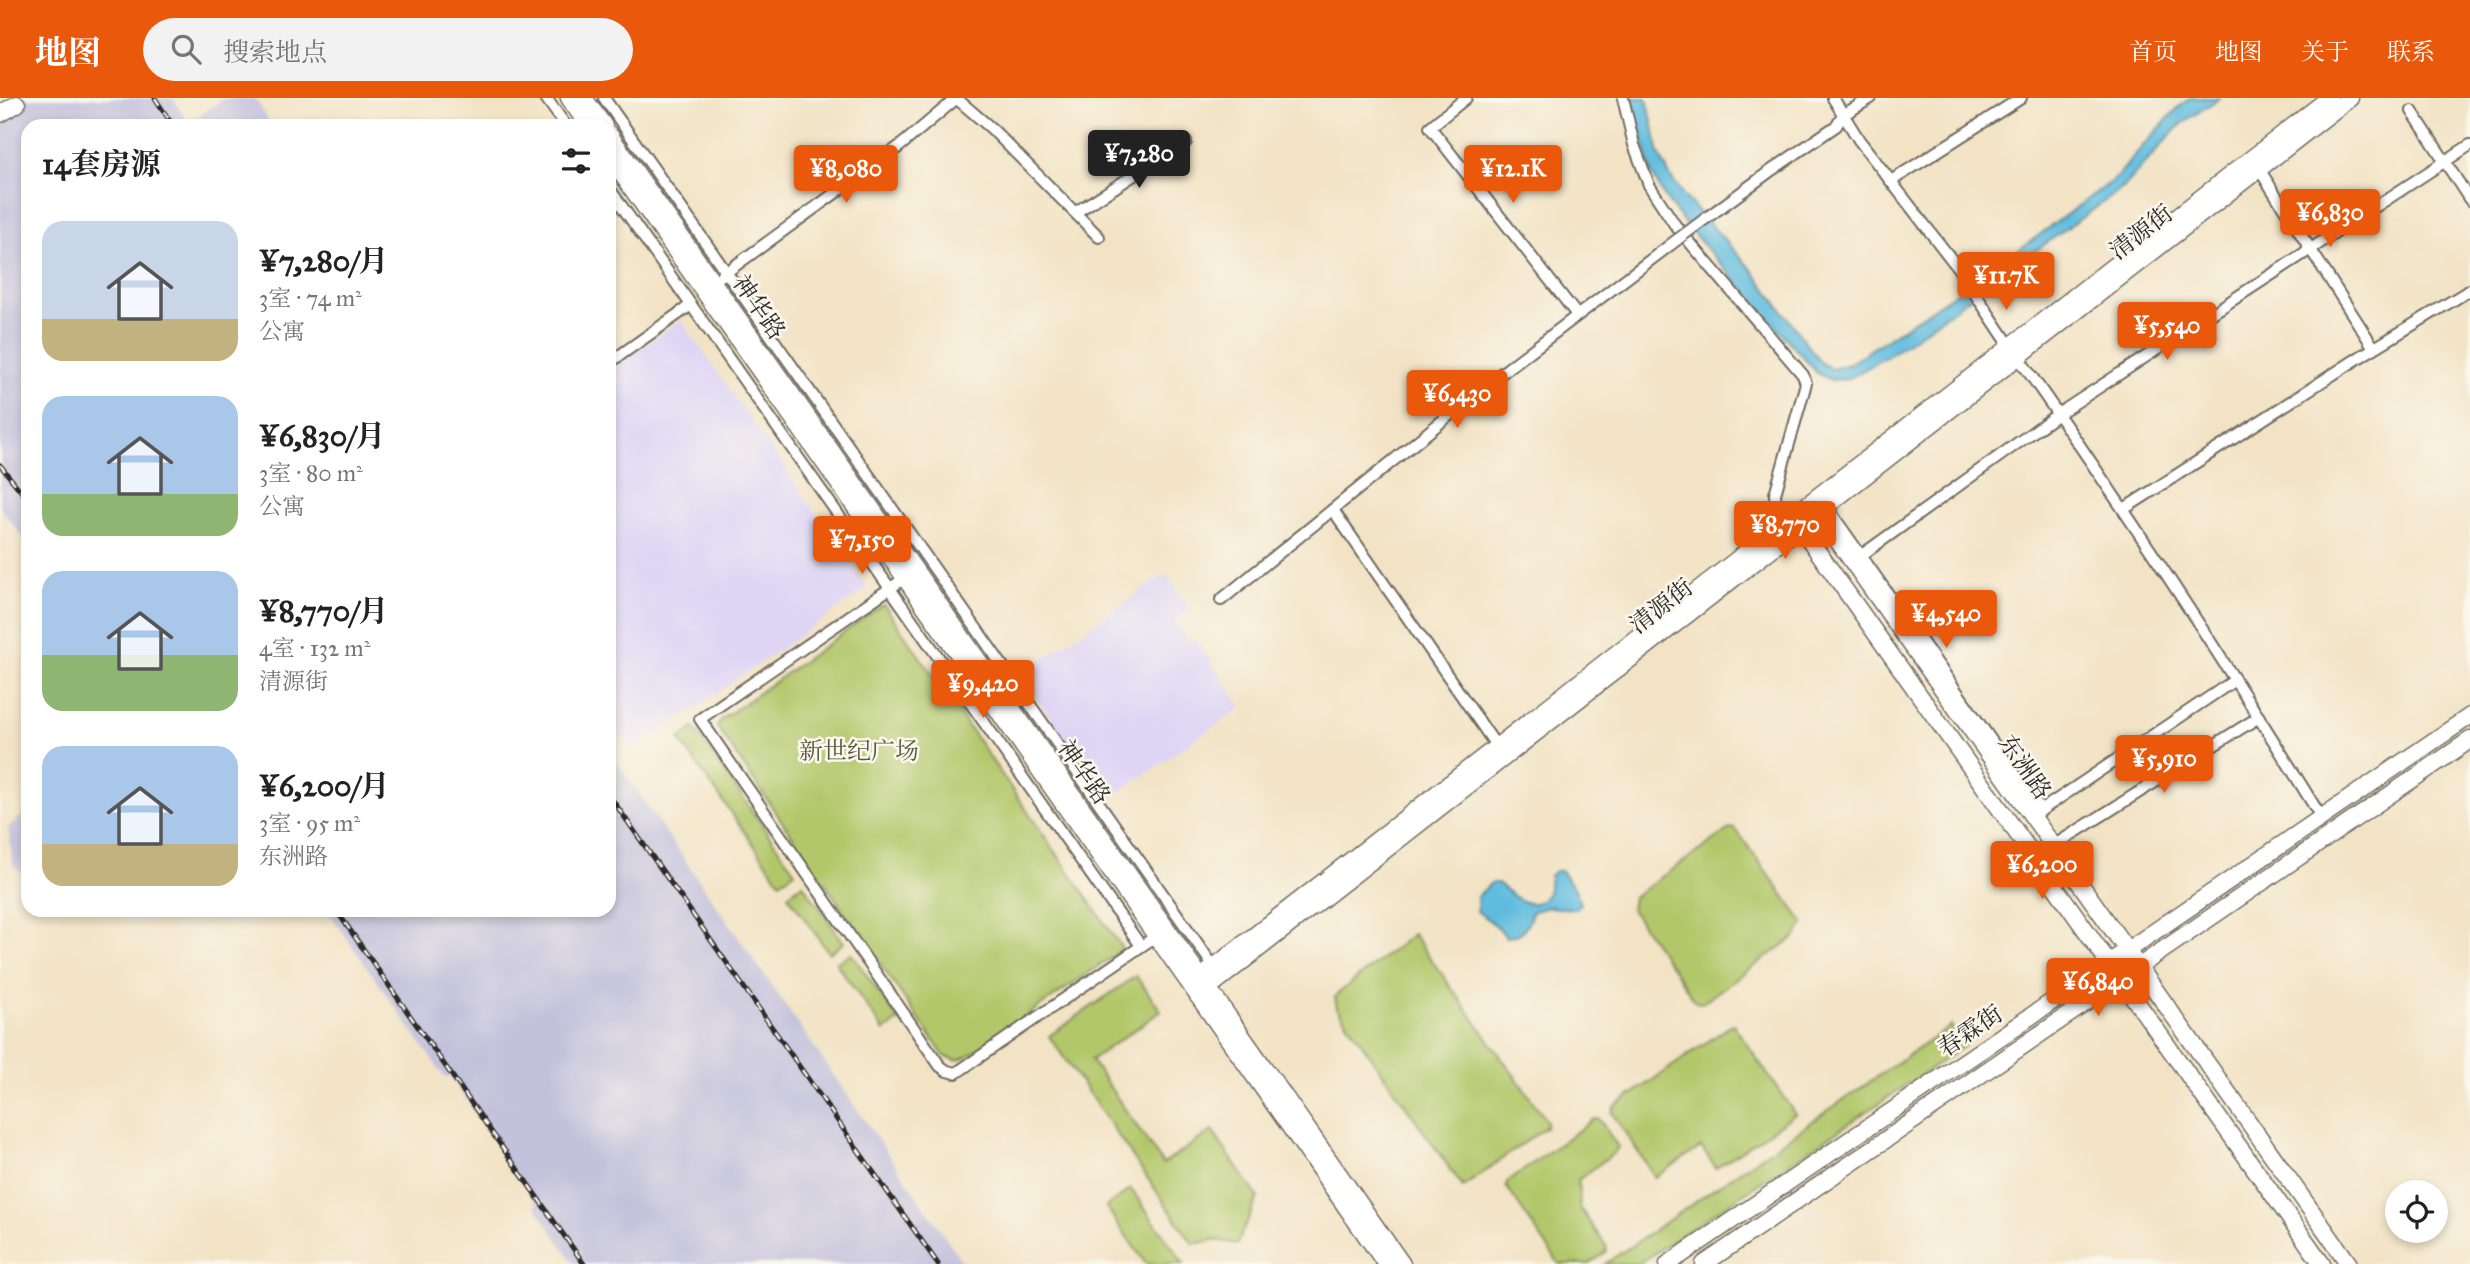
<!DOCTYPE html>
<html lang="zh">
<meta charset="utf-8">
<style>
:root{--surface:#fff;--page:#f2f2f2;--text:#222;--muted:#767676;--accent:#ea580c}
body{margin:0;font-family:"IM FELL Great Primer","Noto Serif SC",serif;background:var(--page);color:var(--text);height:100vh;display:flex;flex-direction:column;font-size:26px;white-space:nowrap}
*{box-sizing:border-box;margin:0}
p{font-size:23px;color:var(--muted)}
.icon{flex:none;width:38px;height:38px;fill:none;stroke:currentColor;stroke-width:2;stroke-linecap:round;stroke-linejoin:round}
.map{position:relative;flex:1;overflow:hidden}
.drawer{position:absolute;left:21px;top:21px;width:595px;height:798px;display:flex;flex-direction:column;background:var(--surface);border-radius:21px;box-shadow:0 4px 10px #0003}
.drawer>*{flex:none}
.buttons{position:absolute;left:2385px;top:1082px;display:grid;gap:14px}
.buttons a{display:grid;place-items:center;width:63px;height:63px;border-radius:50%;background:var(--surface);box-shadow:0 4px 10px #0003;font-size:35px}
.price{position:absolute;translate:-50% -60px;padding:0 16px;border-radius:7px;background:var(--accent);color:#fff;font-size:23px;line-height:46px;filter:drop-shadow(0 2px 4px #0008)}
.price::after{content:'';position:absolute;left:50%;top:42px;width:21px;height:16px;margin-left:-10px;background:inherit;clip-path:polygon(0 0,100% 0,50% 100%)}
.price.current{background:#222;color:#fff}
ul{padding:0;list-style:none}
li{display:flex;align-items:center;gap:21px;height:175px;padding:0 21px}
li span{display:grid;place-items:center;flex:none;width:196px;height:140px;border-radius:21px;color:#555}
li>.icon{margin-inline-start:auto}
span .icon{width:84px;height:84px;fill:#fffc;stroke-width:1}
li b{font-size:30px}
h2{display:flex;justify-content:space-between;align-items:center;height:84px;padding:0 21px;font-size:30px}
header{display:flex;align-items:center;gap:42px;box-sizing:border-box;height:98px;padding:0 35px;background:var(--accent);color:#fff}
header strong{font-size:33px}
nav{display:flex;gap:38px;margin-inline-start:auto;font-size:24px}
.search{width:490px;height:63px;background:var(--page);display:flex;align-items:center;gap:18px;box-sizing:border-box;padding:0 24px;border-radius:38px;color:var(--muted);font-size:26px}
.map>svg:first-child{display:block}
.built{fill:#ded5f5}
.industrial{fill:#c3c1db}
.green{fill:#b2c76b;stroke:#6e794b;stroke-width:2}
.water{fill:#60bcde;stroke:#467484;stroke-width:2}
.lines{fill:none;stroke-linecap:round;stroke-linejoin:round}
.street-casing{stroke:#716b61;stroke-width:14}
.secondary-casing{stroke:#716b61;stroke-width:19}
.street{stroke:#fff;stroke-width:10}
.secondary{stroke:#fff;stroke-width:16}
.rail-casing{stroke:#2b2b2b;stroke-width:5}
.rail{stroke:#fbf7ec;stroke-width:2.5;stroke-dasharray:8;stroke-linecap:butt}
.street-bridge-casing{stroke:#716b61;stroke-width:14;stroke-linecap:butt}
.street-bridge{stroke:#fff;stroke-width:10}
.labels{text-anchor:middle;stroke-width:5;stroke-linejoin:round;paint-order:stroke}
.street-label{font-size:24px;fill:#2b2b2b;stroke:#fbf7ec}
.park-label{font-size:24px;fill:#545a3e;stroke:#fbf7ec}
</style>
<header>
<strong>地图</strong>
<div class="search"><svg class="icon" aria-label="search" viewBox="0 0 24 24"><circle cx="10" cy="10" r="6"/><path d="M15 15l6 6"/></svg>搜索地点</div>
<nav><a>首页</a><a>地图</a><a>关于</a><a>联系</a></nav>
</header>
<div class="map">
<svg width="2470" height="1166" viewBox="0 0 2470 1166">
<rect width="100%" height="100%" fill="#fbf7ec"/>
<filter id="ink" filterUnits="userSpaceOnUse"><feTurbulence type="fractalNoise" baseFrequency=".0143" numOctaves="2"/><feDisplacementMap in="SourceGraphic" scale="14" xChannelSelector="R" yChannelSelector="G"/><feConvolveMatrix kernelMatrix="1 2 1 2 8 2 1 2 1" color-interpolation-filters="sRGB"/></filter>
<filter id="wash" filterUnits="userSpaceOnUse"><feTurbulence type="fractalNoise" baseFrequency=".00686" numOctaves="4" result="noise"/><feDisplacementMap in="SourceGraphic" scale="28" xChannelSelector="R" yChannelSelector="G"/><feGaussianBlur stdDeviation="1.57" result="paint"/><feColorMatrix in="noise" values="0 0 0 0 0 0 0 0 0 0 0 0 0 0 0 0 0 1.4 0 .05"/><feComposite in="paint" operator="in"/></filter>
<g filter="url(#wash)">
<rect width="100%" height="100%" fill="#f2e3c5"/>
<g class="built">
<polygon points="681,222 868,490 635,652 609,628 609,272"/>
<polygon points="1166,476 1190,511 1175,523 1189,544 1195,541 1242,609 1108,702 1020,577"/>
</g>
<g class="industrial">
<polygon points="15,0 173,0 188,25 225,0 255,0 272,28 28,28 28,446 0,409 0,29 21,10"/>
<polygon points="609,652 653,716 964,1166 575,1166 536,1110 536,1105 515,1074 510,1073 499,1057 503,1054 450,978 445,980 327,812 609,812"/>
<polygon points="28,713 28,781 13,767 8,729"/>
</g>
<g class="green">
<polygon points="884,507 1122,850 1119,854 968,958 957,962 944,958 717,629 721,622 878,510"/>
<polygon points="694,630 795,774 780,784 679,641"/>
<polygon points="1730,731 1735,731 1740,737 1804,826 1795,839 1702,905 1696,904 1631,811 1633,799"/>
<polygon points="803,786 844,845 829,855 788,797"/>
<polygon points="1413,836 1547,1023 1546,1029 1463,1089 1337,910 1335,898"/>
<polygon points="851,855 899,923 884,933 836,865"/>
<polygon points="1136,878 1161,913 1091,962 1163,1066 1212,1033 1258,1099 1237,1146 1215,1142 1193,1146 1049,938"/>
<polygon points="1733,926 1795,1016 1716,1070 1701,1049 1655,1079 1612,1015 1614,1009"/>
<polygon points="1951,928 1965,948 1638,1166 1605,1166"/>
<path d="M1594 1021H1599L1618 1049 1615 1054 1578 1082C1582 1096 1578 1098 1580 1110L1606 1148 1607 1153 1589 1166H1559L1506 1088 1507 1084Z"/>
<polygon points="1131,1091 1184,1166 1146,1166 1106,1109"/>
</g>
<g class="water">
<polygon points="1631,0 1647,0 1659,56 1670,78 1683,97 1753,173 1821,265 1832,271 1849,266 2015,155 2117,79 2141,50 2178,10 2190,0 2220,0 2188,21 2174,33 2123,90 1893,255 1848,281 1831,282 1817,275 1687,128 1665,100 1652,76"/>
<path d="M1555 773H1561L1575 791 1580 806 1577 811 1548 809 1532 814C1528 830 1522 838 1506 839L1499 830 1477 813V799L1491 785H1498C1512 797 1532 818 1548 795L1550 778Z"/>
</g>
</g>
<g filter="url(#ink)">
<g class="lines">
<defs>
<g id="street">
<polyline points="546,0 566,28"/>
<polyline points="604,0 1214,869"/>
<polyline points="956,0 992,31 1099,139"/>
<polyline points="1466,0 1430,29 1577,217"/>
<polyline points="1623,0 1634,47 1649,87 1675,127 1803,277 1806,285 1775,396 1776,413 1784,425"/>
<polyline points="1833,0 1859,42 1958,170 2010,248"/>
<polyline points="2412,13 2470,102"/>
<polyline points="2259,71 2374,250"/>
<polyline points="1891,83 2021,0"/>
<polyline points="609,90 1141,848"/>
<polyline points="1076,114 1186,44"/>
<polyline points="1705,121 1769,74 1836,28 1843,17 1871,0"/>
<polyline points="721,178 900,48 957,0"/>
<path d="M2018 259C2124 409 2225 563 2321 719"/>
<polyline points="609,265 691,207"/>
<polyline points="1826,408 2041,713"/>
<polyline points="2124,411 2363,257 2470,192"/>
<polyline points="1333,412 1497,649"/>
<polyline points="1852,464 2058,316 2470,47"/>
<polyline points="905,480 700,621 940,968 947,973 956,975 1156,838"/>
<polyline points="1221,502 1494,281 1678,141"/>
<polyline points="2037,715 2235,582"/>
<polyline points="2053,748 2259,619"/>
</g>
<g id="secondary">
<polyline points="569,0 588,28"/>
<polyline points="584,0 604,28"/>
<polyline points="0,16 17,6"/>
<polyline points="609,36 1402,1166"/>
<polyline points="609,58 1386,1166"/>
<polyline points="1813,408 2349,1166"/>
<polyline points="1794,420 2322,1166"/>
<polyline points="1191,887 2329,0"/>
<polyline points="1198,898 2350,0"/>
<polyline points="1668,1166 2470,618"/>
<polyline points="1704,1166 2470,642"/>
</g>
</defs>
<use href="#street" class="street-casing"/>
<use href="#secondary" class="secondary-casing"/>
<use href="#street" class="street"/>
<use href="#secondary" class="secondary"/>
<defs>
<g id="rail">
<polyline points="155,0 173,28"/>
<polyline points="0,367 28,402"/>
<polyline points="609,697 938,1166"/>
<polyline points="336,812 584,1166"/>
</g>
</defs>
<use href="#rail" class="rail-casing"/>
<use href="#rail" class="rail"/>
<defs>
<polyline id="street-bridge" points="1678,141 1705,121"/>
</defs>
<use href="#street-bridge" class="street-bridge-casing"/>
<use href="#street-bridge" class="street-bridge"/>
</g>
</g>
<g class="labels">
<g class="street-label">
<text transform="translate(2141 134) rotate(-38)" y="8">清源街</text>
<text transform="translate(759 209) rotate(55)" y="8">神华路</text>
<text transform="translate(1661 508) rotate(-38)" y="8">清源街</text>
<text transform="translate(2025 669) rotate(55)" y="8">东洲路</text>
<text transform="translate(1084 674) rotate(55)" y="8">神华路</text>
<text transform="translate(1970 933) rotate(-34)" y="8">春霖街</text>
</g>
<g class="park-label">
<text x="859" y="661">新世纪广场</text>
</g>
</g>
</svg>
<div class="buttons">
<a><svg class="icon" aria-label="locate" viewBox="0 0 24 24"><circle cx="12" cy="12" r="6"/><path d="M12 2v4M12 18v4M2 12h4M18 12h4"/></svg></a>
</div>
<b class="price current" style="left:1139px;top:92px">¥7,280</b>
<b class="price" style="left:846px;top:107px">¥8,080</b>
<b class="price" style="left:1513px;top:107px">¥12.1K</b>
<b class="price" style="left:2330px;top:151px">¥6,830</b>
<b class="price" style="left:2006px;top:214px">¥11.7K</b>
<b class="price" style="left:2167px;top:264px">¥5,540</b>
<b class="price" style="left:1457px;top:332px">¥6,430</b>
<b class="price" style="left:1785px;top:463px">¥8,770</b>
<b class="price" style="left:862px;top:478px">¥7,150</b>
<b class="price" style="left:1946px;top:552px">¥4,540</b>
<b class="price" style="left:983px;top:622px">¥9,420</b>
<b class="price" style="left:2164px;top:697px">¥5,910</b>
<b class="price" style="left:2042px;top:803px">¥6,200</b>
<b class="price" style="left:2098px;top:920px">¥6,840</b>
<section class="drawer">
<h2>14套房源<svg class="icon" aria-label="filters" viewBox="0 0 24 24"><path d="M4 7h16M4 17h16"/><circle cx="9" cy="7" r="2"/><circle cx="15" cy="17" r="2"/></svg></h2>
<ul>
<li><span style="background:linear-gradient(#c9d6e8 70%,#c2b280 0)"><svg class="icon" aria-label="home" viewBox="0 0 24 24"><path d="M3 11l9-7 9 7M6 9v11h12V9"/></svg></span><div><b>¥7,280/月</b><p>3室 · 74 m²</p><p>公寓</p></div></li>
<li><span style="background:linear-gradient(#a9c7e8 70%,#8fb573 0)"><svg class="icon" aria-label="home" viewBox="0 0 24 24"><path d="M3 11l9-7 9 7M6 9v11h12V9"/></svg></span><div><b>¥6,830/月</b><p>3室 · 80 m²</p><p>公寓</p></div></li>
<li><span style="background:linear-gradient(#a9c7e8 60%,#8fb573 0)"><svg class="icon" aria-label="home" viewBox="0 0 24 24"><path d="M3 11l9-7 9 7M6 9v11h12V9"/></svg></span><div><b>¥8,770/月</b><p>4室 · 132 m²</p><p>清源街</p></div></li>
<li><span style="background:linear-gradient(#a9c7e8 70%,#c2b280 0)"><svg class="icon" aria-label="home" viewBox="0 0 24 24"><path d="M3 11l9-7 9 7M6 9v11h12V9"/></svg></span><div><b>¥6,200/月</b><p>3室 · 95 m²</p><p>东洲路</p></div></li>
</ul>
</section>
</div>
